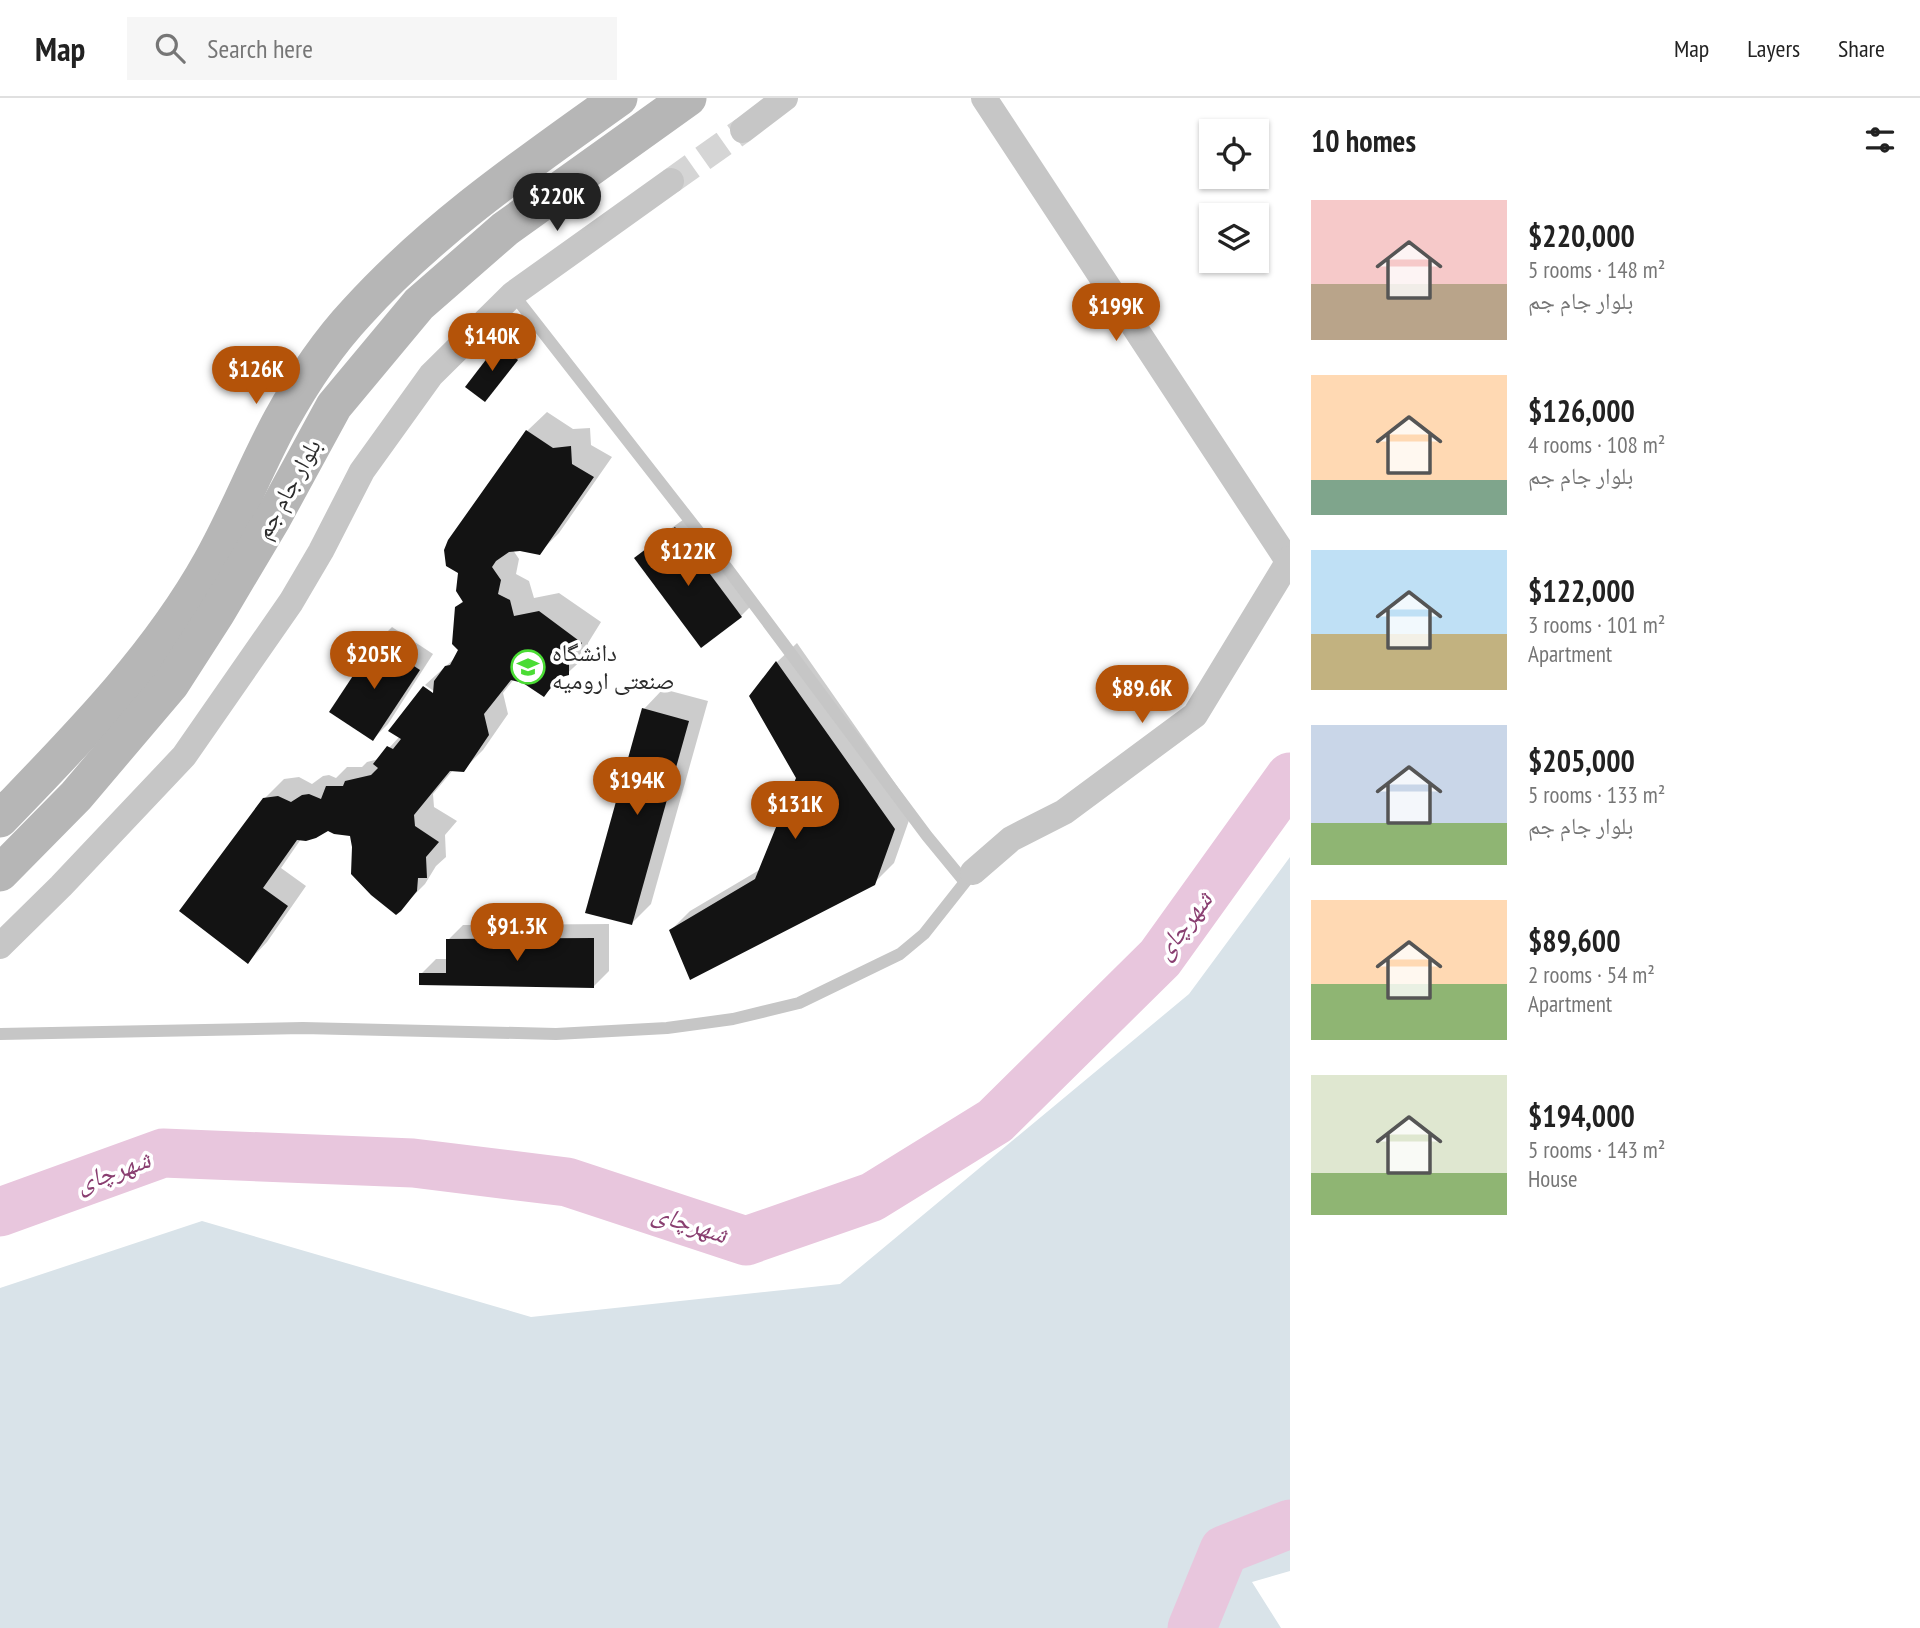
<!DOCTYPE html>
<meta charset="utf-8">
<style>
:root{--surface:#fff;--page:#f6f6f6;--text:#222;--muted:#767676;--line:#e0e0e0;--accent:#b45309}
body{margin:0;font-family:"PT Sans Narrow","Noto Naskh Arabic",sans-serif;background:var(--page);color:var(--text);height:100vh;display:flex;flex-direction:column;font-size:26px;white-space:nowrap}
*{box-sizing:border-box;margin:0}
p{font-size:23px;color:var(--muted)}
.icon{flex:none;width:38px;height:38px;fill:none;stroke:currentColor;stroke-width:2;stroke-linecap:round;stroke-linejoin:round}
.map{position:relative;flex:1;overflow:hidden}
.side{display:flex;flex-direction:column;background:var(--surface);width:630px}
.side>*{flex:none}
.fabs{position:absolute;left:1199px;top:21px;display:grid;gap:14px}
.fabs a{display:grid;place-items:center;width:70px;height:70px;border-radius:0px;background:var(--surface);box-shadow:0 2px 5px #0004;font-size:35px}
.price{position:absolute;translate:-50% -60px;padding:0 16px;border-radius:24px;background:var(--accent);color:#fff;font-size:23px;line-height:46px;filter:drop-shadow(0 2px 4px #0008)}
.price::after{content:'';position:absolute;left:50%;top:42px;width:21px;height:16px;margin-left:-10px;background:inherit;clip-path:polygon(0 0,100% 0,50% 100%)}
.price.current{background:#222;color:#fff}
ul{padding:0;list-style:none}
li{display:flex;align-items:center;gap:21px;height:175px;padding:0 21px}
li span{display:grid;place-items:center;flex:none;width:196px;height:140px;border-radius:0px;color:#555}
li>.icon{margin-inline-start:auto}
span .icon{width:84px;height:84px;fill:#fffc;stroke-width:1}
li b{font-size:30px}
h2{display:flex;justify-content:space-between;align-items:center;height:84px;padding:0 21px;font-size:30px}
header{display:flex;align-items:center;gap:42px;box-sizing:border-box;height:98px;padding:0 35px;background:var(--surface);border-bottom:2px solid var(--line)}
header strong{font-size:33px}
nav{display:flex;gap:38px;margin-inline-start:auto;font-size:24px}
.search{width:490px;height:63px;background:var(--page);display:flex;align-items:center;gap:18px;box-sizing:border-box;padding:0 24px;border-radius:0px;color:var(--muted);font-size:26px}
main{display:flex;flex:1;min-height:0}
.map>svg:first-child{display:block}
.green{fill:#d9e3e9}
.shadow{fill:#0003}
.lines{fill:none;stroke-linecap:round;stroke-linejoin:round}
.river{stroke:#e8c6dd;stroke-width:49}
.building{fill:#131313}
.street-tunnel{stroke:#d5d5d5;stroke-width:26;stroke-dasharray:26 13;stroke-linecap:butt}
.lane{stroke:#c6c6c6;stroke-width:12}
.street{stroke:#c6c6c6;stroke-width:26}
.secondary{stroke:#b6b6b6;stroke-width:37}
.labels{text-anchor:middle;stroke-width:7;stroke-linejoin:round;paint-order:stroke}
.street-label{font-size:24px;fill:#2c2c2c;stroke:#fff}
.poi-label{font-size:24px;fill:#2c2c2c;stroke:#fff;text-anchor:start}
.water-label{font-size:26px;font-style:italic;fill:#893e70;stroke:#fff}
</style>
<header>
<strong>Map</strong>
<div class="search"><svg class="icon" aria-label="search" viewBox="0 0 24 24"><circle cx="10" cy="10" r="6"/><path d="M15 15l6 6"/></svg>Search here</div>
<nav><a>Map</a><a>Layers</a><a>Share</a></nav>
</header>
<main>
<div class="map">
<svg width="1290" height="1530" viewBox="0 0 1290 1530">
<rect width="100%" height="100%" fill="#fff"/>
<polygon class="green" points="1290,759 1290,1473 1252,1484 1281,1530 0,1530 0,1190 202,1123 531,1219 840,1186 1189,896"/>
<g class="shadow">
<polygon points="509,238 526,251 485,302 499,247"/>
<polygon points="547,314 573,331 590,330 591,347 612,359 559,435 539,455 513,452 519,461 516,476 529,483 534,500 559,495 601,524 588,545 588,556 544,597 524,583 514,581 503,595 508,616 483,652 463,672 453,672 433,696 434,709 457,723 445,737 446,759 436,768 425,786 404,807 354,749 351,737 328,731 301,741 281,770 306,788 267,844 248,864 264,701 284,681 299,679 312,686 323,678 329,677 336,680 347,669 362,669 367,664 379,661 400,638 391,632 424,589 439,601 441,598 425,587 456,559 460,552 456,510 464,502 527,333"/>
<polygon points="691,416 756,503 741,518 637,460 651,445"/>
<polygon points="392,529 433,556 388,626 373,641 377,544"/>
<polygon points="797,545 913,711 894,765 874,785 671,832 690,813 761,771 798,680 752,598 777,564"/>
<polygon points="663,591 708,603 651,806 632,825 644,611"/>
<polygon points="609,826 609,873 594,888 421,876 436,861 448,861 448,842 463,827"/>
</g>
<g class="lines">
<g class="river">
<polyline points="0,1114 163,1055 413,1065 567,1084 746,1143 872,1099 995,1023 1160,860 1290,679"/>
<polyline points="1192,1530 1224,1452 1290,1426"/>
</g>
</g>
<g class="building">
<polygon points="498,246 518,262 485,304 465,289"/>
<polygon points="526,332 553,350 571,348 572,366 594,379 540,457 520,453 509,454 496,463 492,469 501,482 498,496 510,502 514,518 539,513 582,545 569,566 569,577 558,580 544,599 523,585 511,582 484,616 489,637 464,674 450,673 414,717 415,728 439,744 426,759 427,780 418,780 417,793 401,813 396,817 371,797 351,776 352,749 350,738 334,736 328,733 316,740 306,743 297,742 263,790 288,808 248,866 179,813 263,700 278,698 291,704 302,697 309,696 321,701 326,688 343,688 345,683 371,677 378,670 373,666 387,648 393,651 401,641 388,633 423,588 433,595 434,583 445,568 450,567 458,552 452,546 455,509 463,504 456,493 458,475 446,468 444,452 448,442"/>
<polygon points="675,429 742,519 701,550 634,460"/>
<polygon points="376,543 420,572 373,643 329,614"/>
<polygon points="776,563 895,731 875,787 690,882 669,832 755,781 796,680 749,598"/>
<polygon points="642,610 689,623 632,827 585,815"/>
<polygon points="594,840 594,890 419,887 419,875 446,875 446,841"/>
</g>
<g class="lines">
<polyline class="street-tunnel" points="671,83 743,32"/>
<g class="lane">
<polyline points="513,196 727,470 927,738 964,783"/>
<polyline points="0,936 303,930 556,936 667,930 733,921 799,905 900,856 924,836 973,774"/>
</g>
<g class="street">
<polyline points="984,0 1288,463"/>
<polyline points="743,32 785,0"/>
<polyline points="973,774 1011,741 1064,714 1195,617 1290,461"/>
<polyline points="0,848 61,788 184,658 291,504 321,453 362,373 431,277 513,196 671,83"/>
</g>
<g class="secondary">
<path d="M0 721C76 642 157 561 211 464 237 418 256 368 281 322 302 284 328 245 357 214 433 130 528 65 619 0"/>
<polyline points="0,775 76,698 171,586 216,516 273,420 334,308 419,206 505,131 688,0"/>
</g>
</g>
<defs>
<symbol id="university-ring" viewBox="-11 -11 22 22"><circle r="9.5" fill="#fff" stroke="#4adc34" stroke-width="1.5"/><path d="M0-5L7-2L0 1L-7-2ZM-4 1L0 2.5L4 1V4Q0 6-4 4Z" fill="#4adc34"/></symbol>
</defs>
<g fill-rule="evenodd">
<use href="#university-ring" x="509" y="550" width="38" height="38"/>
</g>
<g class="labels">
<g class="street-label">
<text transform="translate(288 391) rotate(-61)" y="8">بلوار جام جم</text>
</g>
<g class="poi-label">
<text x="552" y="563">دانشگاه<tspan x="552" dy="28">صنعتی ارومیه</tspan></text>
</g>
<g class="water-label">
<text transform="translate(1183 827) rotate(-53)" y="9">شهرچای</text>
<text transform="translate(113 1073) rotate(-20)" y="9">شهرچای</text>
<text transform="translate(690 1125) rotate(18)" y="9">شهرچای</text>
</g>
</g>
</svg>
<div class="fabs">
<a><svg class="icon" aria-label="locate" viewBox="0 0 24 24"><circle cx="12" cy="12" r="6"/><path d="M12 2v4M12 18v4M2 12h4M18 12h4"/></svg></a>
<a><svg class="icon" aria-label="layers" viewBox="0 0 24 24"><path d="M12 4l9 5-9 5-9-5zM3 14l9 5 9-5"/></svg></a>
</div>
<b class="price current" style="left:557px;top:135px">$220K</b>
<b class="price" style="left:1116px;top:245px">$199K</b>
<b class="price" style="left:492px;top:275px">$140K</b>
<b class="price" style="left:256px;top:308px">$126K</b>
<b class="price" style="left:688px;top:490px">$122K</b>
<b class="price" style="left:374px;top:593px">$205K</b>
<b class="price" style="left:1142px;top:627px">$89.6K</b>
<b class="price" style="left:637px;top:719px">$194K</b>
<b class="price" style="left:795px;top:743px">$131K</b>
<b class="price" style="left:517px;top:865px">$91.3K</b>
</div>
<section class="side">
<h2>10 homes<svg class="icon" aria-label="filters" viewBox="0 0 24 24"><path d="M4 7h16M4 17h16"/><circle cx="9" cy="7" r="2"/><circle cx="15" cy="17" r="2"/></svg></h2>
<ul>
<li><span style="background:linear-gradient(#f6c9c9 60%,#b9a48a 0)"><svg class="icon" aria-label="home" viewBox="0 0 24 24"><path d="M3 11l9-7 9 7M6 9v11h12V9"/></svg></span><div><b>$220,000</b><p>5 rooms · 148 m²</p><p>بلوار جام جم</p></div></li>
<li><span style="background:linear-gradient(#ffd9b3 75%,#7fa58c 0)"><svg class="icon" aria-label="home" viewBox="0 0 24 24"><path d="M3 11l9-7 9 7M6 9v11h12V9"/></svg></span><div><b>$126,000</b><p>4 rooms · 108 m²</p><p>بلوار جام جم</p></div></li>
<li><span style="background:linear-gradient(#bfe0f5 60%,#c2b280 0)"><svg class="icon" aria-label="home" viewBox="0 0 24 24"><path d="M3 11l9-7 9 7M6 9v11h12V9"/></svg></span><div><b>$122,000</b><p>3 rooms · 101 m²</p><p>Apartment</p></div></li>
<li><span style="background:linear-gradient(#c9d6e8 70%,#8fb573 0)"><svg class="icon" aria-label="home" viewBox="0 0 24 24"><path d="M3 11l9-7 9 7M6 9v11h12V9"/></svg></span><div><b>$205,000</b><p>5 rooms · 133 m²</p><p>بلوار جام جم</p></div></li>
<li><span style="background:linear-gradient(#ffd9b3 60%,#8fb573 0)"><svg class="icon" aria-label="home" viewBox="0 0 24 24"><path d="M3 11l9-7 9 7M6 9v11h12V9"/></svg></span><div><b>$89,600</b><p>2 rooms · 54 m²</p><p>Apartment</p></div></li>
<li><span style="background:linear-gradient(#dfe7d0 70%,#8fb573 0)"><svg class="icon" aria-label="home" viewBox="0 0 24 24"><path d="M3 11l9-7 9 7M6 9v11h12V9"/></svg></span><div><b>$194,000</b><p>5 rooms · 143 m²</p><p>House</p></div></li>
</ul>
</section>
</main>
